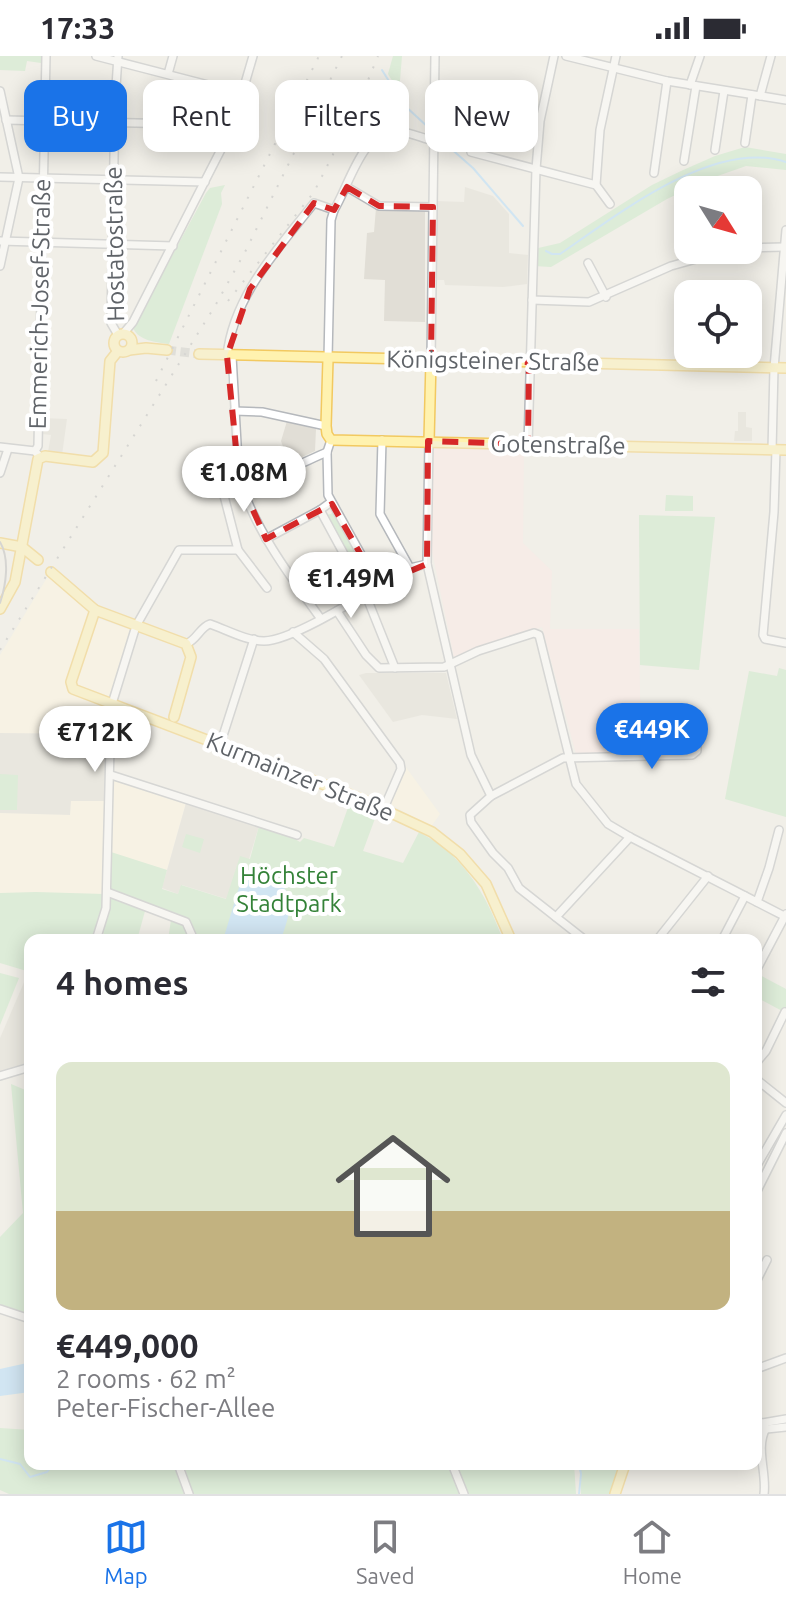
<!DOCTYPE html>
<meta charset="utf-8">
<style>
:root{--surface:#fff;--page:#f2f2f3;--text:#2b2b33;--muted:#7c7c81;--line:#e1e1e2;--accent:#1a73e8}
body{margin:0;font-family:Ubuntu,sans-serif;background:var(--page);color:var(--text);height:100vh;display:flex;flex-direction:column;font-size:30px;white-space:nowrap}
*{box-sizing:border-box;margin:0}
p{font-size:26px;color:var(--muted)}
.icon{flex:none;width:44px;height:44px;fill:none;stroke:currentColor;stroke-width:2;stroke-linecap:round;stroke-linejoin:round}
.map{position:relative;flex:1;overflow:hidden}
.details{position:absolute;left:24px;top:878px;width:738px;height:536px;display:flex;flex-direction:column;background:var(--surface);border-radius:16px;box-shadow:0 4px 20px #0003}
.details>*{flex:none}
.guide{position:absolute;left:24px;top:24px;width:738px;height:72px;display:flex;gap:16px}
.needle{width:52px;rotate:127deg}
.tools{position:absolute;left:674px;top:120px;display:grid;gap:16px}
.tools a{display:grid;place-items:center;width:88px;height:88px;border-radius:16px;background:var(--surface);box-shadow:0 4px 20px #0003;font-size:40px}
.price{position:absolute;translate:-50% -68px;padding:0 18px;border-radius:28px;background:#fff;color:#222;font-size:26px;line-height:52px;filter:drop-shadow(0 2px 4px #0008)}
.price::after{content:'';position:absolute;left:50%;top:48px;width:24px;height:18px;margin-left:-12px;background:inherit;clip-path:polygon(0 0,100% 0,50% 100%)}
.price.current{background:var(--accent);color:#fff}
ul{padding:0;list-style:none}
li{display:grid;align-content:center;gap:16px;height:424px;padding:0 32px}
li span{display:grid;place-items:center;height:248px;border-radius:16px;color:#555}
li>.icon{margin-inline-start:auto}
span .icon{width:144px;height:144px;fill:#fffc;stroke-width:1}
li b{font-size:34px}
h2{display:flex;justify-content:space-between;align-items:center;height:96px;padding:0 32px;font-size:34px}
.pill{padding:0 28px;border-radius:16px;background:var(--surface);box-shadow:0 4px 20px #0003;font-size:28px;line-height:72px}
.pill.current{background:var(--accent);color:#fff}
.status{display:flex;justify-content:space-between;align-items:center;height:56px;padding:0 40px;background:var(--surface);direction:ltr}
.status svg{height:22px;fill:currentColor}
.dock{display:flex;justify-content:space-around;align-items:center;height:112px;border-top:2px solid var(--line);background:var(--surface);font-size:22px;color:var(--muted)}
.dock a{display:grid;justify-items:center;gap:4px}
.dock .current{color:var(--accent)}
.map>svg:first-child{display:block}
.commercial{fill:#fef7e0}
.education{fill:#e1ded6}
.medical{fill:#fce8e6}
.green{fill:#c5e8c5}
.water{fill:#aadaff}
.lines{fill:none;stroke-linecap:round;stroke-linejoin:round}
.stream{stroke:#aadaff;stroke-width:2}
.major-tunnel{stroke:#ccccc8;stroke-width:9;stroke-dasharray:9 4.5;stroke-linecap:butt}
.minor-casing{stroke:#b5b8bc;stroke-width:10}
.major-casing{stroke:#f2c960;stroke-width:12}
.minor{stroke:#fff;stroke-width:7}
.major{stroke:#fff2af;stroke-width:9}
.tram{stroke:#b6b7b8;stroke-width:2}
.rail{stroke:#b6b7b8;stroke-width:2;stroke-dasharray:2 10;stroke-linecap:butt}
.marked{fill:none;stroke:#d62828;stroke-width:6;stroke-dasharray:16 10;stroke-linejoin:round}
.labels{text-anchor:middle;stroke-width:8;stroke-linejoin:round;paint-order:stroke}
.street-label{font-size:24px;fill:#5f6368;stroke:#fff}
.park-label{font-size:24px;fill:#348238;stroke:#fff}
</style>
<div class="status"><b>17:33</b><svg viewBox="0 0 49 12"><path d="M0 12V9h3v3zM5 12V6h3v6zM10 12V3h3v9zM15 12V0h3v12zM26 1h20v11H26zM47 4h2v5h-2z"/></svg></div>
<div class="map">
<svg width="786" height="1438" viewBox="0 0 786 1438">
<rect width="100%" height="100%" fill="#f1efe8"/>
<g class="commercial">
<polygon points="48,520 89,554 88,559 131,574 108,654 107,725 115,724 186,747 167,814 106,796 104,838 0,837 0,599"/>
<polygon points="405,710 440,758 431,771 392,749 391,745"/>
</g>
<g class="education">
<polygon points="73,45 110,46 110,62 71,61"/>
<polygon points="465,131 493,140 509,158 509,197 528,199 527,228 503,231 445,229 444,224 437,224 436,145 464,146"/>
<polygon points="376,152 425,153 425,266 384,265 385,224 364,223 367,177 374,176"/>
<polygon points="738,356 746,356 746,371 752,372 752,385 734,385 735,375 738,375"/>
<polygon points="42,362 67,363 62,399 48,396 51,379 42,378"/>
<polygon points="287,365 316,373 315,395 289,407 281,385"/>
<polygon points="366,617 446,617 457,663 422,659 393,666 359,619"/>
<polygon points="0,677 105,678 106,745 71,745 70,759 0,757"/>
<polygon points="186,747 259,770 249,803 240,801 227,843 182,829 178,838 162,832"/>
<polygon points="25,924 30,924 30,1008 12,1015 0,1015 0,982"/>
</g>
<polygon class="medical" points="433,390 524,393 523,487 552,515 550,573 639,573 641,698 576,698 542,571 454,602 432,495"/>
<g class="green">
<polygon points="0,0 41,0 41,7 27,5 25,15 0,14"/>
<polygon points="393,0 402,0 399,36 388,18"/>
<polygon points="382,29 396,49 370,51"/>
<polygon points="745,91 786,98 786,114 746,110 709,123 667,143 551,211 534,210 534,193 560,187 652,129 681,115 715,100"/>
<path d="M225 129 221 137 222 148 169 288C156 286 139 285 133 272L206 137 210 132Z"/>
<polygon points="666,439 693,440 693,455 665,455"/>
<polygon points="334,454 374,527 365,533 326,459 331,458"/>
<polygon points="639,459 715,461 699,614 640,609"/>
<polygon points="337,496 347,515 327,526 315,507"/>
<polygon points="779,612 786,614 786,761 725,743 749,615 777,620"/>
<polygon points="0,718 18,719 17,754 0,754"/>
<path d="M350 746 377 757 363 795 403 807 419 776 453 796V800C478 825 491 852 503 884H199L191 866 109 836 111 796 167 814 162 833 178 838 181 829 226 843 240 800 250 803 259 770 279 774 300 786 304 782 334 791Z"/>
<polygon points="186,778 204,783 200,797 182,791"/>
<polygon points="36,836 104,838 101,859 93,884 30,884 30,916 0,907 0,837"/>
<polygon points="111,841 145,855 137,884 119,884 102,877"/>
<polygon points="171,864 183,868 192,884 168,884"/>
<polygon points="0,917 19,922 0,969"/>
<polygon points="756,917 786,933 786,957 756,941"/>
<polygon points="11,1028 30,1036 30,1260 0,1248 0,1181 23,1157"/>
<polygon points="0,1372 30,1374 30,1408 174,1408 184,1438 9,1438 0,1434"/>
<path d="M184 1408C216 1408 238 1411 269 1411L271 1408H448L459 1438H192Z"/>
<polygon points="455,1408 574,1408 576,1438 466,1438"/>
<polygon points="580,1408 621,1408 611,1438 581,1438"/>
</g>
<g class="water">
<path d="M252 823C303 827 292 848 281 884H223L240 828Z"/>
<polygon points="27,1307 30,1308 30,1336 0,1340 0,1313"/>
</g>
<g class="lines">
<g class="stream">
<polyline points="382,14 404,49 429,72"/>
<polyline points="440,83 473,112 523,170"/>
<path d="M546 195 552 198H560C617 159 714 82 786 106"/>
<polyline points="0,1403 20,1408 30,1421 47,1416 53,1408"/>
<polyline points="579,1408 581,1418 579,1438"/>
</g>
<polyline class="major-tunnel" points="167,294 199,298"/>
<defs>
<g id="minor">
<polyline points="96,0 243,38"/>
<polyline points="566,0 667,25 786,44"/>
<polyline points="168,18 173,0"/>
<polyline points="690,29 700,0"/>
<polyline points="0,35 19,122 0,210"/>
<polyline points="760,40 771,0"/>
<polyline points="6,64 223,69 232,72"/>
<polyline points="745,87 752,39"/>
<polyline points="715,94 724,35"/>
<polyline points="471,96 596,129 610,148"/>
<polyline points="684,105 696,30"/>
<polyline points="654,117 667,25"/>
<polyline points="0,121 205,126"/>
<polyline points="596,129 600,74 616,0"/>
<polyline points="347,131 379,150 433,151"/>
<polyline points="0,185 173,190"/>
<polyline points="748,192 784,191"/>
<polyline points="588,207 606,241"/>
<polyline points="532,244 589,246 671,210 728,194"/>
<polyline points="123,278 133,266 232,72 253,0"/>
<polyline points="118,279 111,267 115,46 118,0"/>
<path d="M227 300C233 240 278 193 314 147L334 154"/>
<path d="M232 300 239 423C256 475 289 519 321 563"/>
<path d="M328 303 331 164 334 154C349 130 363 72 397 75 409 76 422 82 434 85"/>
<polyline points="431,304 435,0"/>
<polyline points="234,355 262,356 326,370"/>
<polyline points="331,384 327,396 328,439 378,529"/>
<polyline points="382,384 380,458 410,512"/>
<polyline points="429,385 427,508 471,699 491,740"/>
<polyline points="528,388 536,113 540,65 554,0"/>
<polyline points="0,391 35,395"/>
<polyline points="772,394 774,312 786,174"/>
<polyline points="776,394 774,456 763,579 765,583 786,587"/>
<polyline points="40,401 35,395 38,390 46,0"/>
<polyline points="0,417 8,393"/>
<polyline points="320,454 365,537 395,612"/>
<polyline points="266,483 320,454 331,446"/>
<path d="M267 532 238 494 221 428C229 421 236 424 246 424 274 423 301 407 327 396"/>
<polyline points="337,555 366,599 379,612 444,611 478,595 534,577 539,579 576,728 608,768 630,781 786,861"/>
<polyline points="293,576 324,603 400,707 401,713 384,752"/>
<path d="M186 588C197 584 200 571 210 568 227 574 247 585 264 585 295 585 379 529 410 512L427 508"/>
<polyline points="220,689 254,583"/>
<polyline points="111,719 297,779"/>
<polyline points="107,836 186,866 194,884"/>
<polyline points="757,846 769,812 779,774"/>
<polyline points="556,861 630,781"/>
<polyline points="96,884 106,852 111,651 136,570 179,494 238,494"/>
<polyline points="585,884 519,832 508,812 493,797 471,766 470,759 491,740 563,702 692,699 697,695 697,683"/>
<polyline points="657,884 708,820"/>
<polyline points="722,884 745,840"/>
<polyline points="756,915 786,858"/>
<polyline points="756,1007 766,995 785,956"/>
<polyline points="0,1020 30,1011"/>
<polyline points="756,1023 786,1047"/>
<polyline points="756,1111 786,1059"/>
<polyline points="756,1137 786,1077"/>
<polyline points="756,1226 767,1204"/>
<polyline points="0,1253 30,1263"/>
<polyline points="756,1313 786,1302"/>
<polyline points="756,1368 786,1363"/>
<polyline points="756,1374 786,1371"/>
<polyline points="178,1408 189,1438"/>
<polyline points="452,1408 464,1438"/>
<path d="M764 1438C767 1416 755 1392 766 1372"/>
</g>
<g id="major">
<circle cx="123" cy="287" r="9"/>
<polyline points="129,294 146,292 167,294"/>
<polyline points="199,298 786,312"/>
<polyline points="328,303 326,370 327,378 331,384 786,394"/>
<polyline points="429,385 431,304"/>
<polyline points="0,487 22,491 38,504"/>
<polyline points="51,516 95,554 186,588 191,601 174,661"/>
<polyline points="0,553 15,526 38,403 45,400 93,406 103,397 110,305 118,295"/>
<polyline points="95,554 71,626 73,633 359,742 432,776 460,798 486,828 511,884"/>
<polyline points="615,1438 625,1408"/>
</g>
</defs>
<use href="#minor" class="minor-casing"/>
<use href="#major" class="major-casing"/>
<use href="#minor" class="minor"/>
<use href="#major" class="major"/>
<path class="tram" d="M0 486C10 503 6 529 0 547"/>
<g class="rail">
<polyline points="228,245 314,136 357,51 378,0"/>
<polyline points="156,325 319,0"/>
<polyline points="0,594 215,250 245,196 342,0"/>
</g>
</g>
<path d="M0 0H786V1438H0ZM347 131 379 150 433 151 431 304 529 306 528 388 428 385 427 508 378 529 332 448 266 483 239 423 227 300 250 233 314 147 334 154Z" fill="#f1efe8" fill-opacity=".55" fill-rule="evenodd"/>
<path class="marked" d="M347 131 379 150 433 151 431 304 529 306 528 388 428 385 427 508 378 529 332 448 266 483 239 423 227 300 250 233 314 147 334 154Z"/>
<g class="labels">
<g class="street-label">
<text transform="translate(115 188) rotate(-91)" y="8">Hostatostraße</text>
<text transform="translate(40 248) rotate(-89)" y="8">Emmerich-Josef-Straße</text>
<text transform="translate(493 305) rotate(1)" y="8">Königsteiner Straße</text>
<text transform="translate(558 389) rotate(1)" y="8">Gotenstraße</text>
<text transform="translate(300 721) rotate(22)" y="8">Kurmainzer Straße</text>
</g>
<g class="park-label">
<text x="289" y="828">Höchster<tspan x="289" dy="28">Stadtpark</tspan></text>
</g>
</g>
</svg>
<div class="tools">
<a><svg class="needle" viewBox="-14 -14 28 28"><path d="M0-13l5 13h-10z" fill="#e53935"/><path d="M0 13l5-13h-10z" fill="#7c7c81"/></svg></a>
<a><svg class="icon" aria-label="locate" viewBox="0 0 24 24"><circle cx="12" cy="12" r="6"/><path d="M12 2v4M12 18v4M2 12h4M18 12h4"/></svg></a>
</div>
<b class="price" style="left:244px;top:458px">€1.08M</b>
<b class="price" style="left:351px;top:564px">€1.49M</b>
<b class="price current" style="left:652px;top:715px">€449K</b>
<b class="price" style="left:95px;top:718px">€712K</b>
<div class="guide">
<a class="pill current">Buy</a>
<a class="pill">Rent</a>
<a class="pill">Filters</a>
<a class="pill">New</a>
</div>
<section class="details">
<h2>4 homes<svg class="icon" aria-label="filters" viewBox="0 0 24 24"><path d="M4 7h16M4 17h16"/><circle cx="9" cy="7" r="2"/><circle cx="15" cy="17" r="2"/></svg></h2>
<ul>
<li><span style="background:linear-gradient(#dfe7d0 60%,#c2b280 0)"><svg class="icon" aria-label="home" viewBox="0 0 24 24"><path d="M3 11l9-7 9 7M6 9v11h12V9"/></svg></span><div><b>€449,000</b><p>2 rooms · 62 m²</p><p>Peter-Fischer-Allee</p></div></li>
</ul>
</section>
</div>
<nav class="dock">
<a class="current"><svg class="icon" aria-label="map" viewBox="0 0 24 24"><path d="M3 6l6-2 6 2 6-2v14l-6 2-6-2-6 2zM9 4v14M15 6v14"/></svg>Map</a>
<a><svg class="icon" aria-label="saved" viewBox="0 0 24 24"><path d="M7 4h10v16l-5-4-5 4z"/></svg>Saved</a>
<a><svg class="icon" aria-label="home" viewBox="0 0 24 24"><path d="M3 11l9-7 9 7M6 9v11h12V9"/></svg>Home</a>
</nav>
